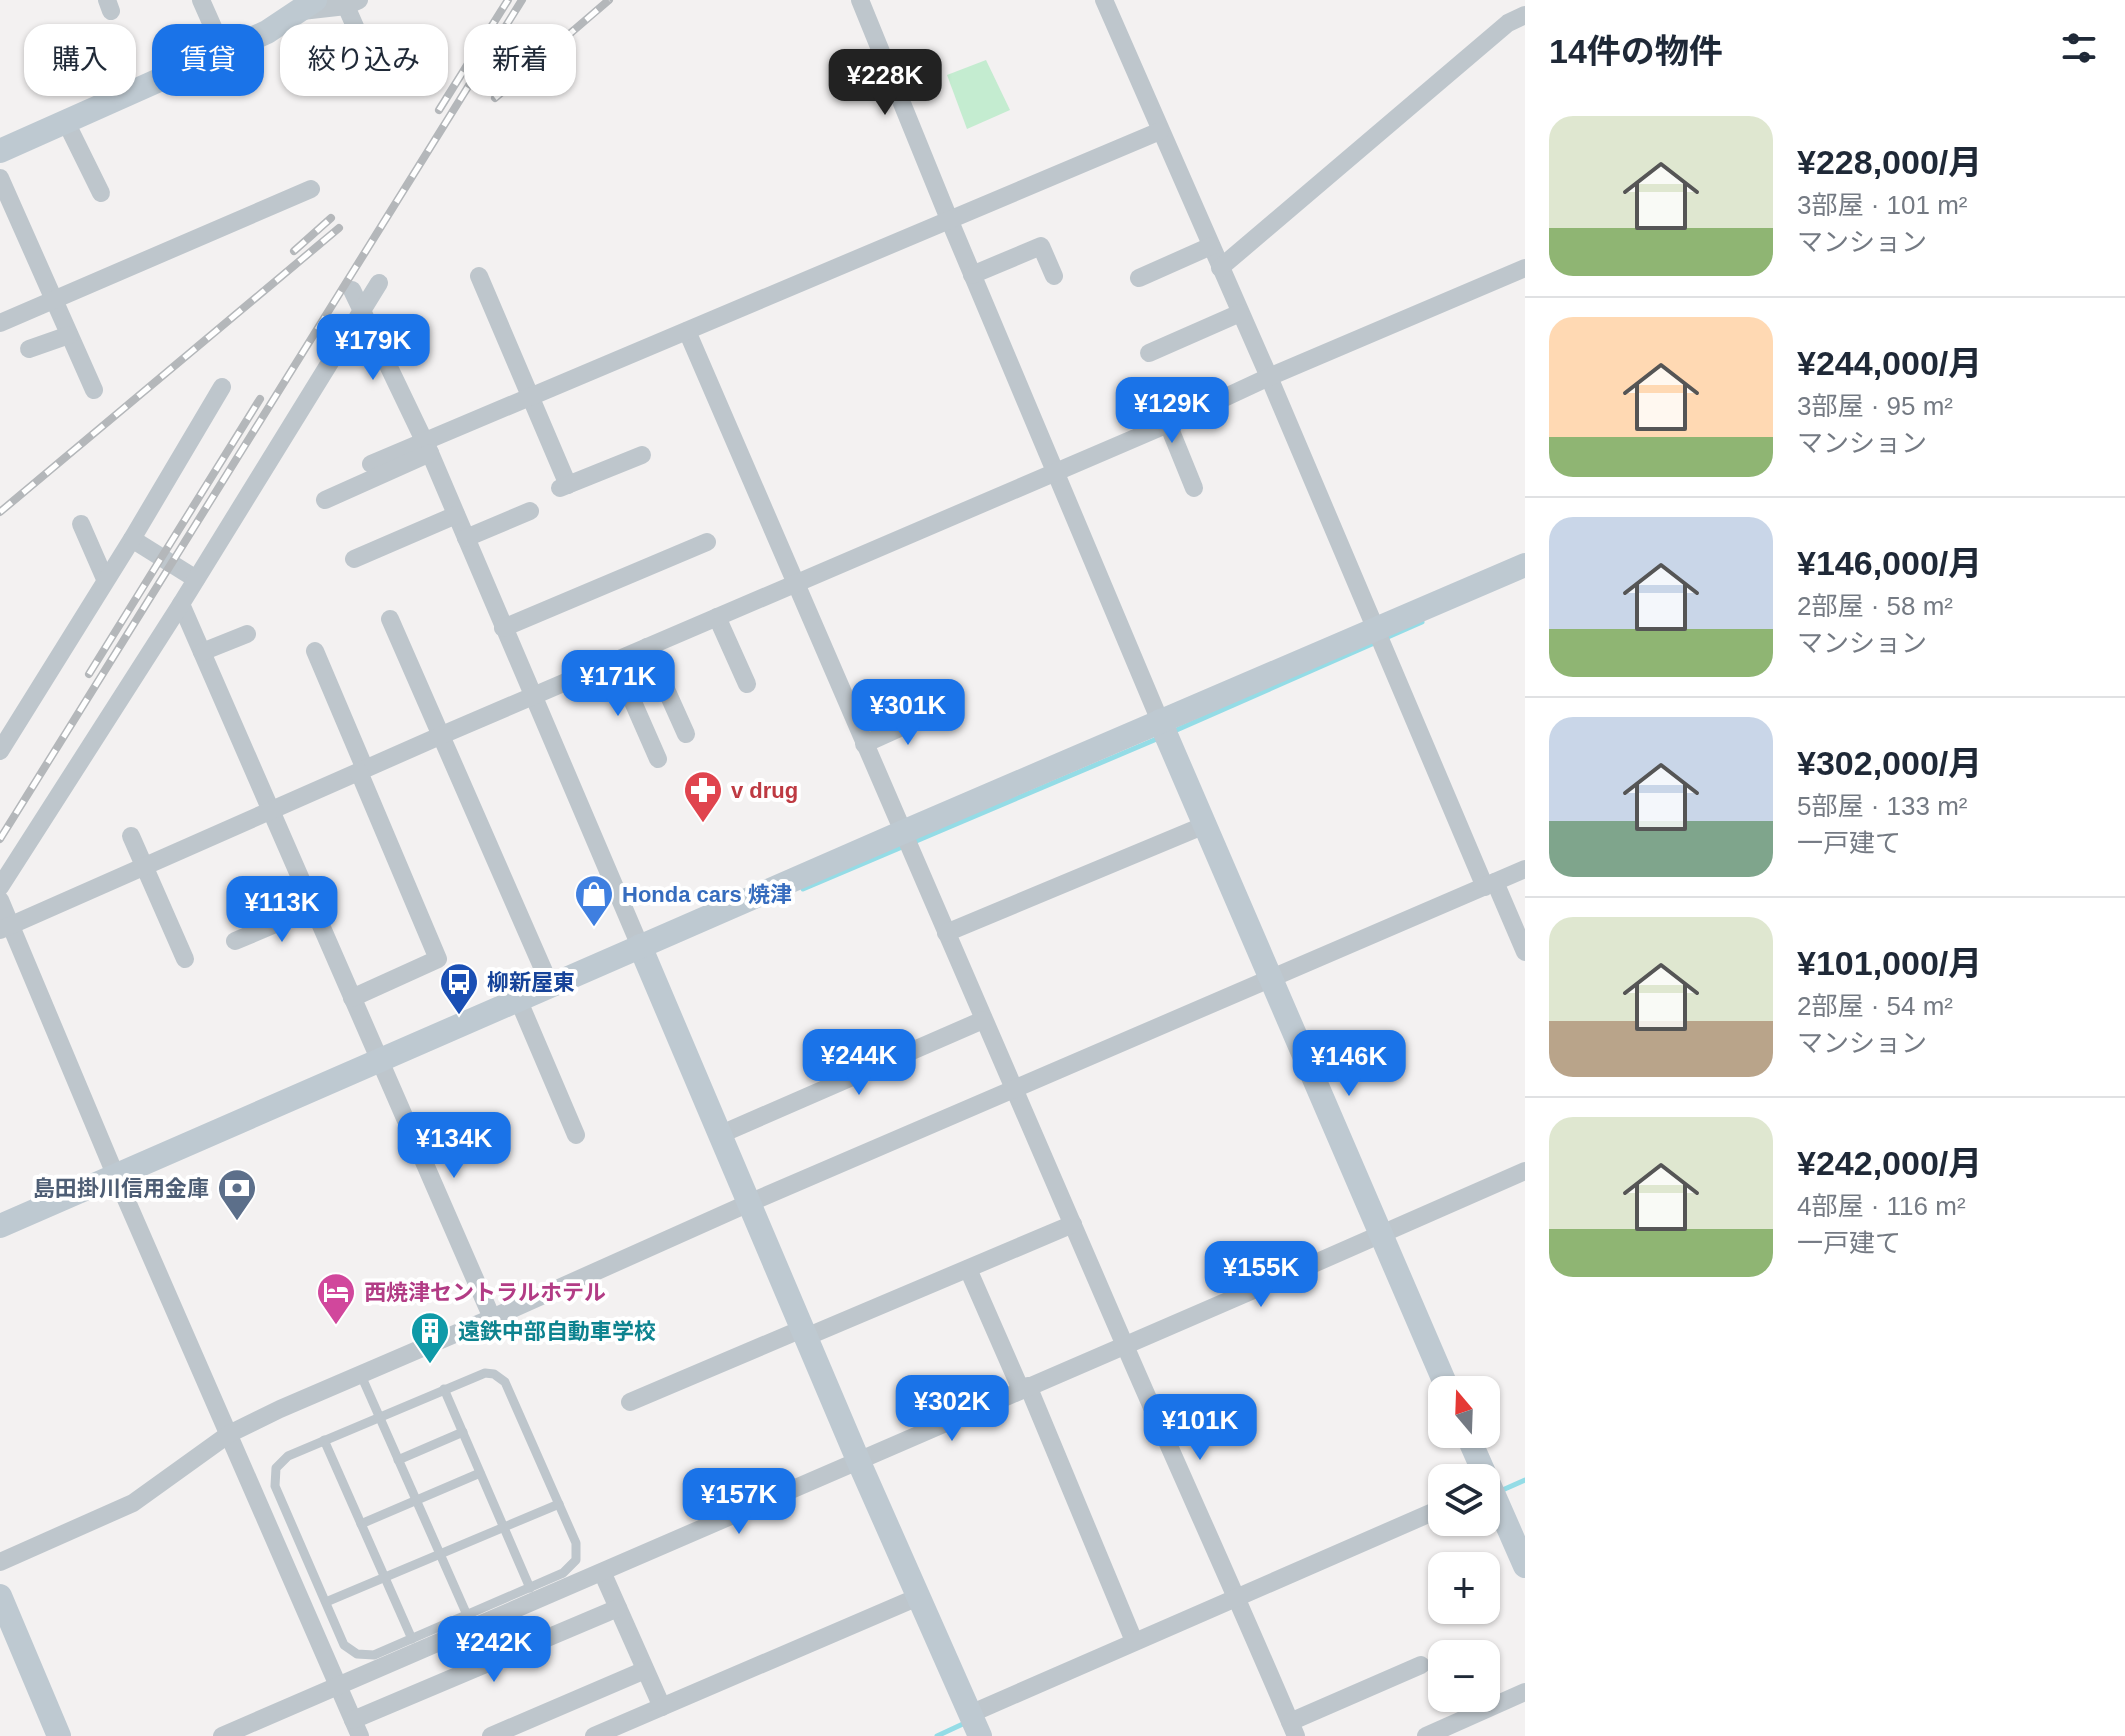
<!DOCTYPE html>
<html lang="ja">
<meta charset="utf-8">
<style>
:root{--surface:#fff;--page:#f6f6f7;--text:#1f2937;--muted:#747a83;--line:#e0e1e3;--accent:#1a73e8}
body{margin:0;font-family:Arial,"Noto Sans JP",sans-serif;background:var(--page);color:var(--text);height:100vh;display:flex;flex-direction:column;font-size:30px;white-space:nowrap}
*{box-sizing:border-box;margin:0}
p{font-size:26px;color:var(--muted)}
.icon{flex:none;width:44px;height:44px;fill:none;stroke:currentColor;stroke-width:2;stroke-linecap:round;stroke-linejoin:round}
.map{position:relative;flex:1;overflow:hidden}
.details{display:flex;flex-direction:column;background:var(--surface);width:600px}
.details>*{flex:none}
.hud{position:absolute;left:24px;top:24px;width:760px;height:72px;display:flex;gap:16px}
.needle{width:52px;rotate:341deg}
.controls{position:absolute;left:1428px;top:1376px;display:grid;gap:16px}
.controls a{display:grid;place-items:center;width:72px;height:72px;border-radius:16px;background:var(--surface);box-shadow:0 2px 6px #0004;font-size:40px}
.price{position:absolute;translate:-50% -68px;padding:0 18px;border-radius:16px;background:var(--accent);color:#fff;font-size:26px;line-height:52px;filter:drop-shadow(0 2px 4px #0008)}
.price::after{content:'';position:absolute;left:50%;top:48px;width:24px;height:18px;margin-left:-12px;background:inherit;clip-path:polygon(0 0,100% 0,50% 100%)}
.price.selected{background:#222;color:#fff}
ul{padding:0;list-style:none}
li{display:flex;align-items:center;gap:24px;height:200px;padding:0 24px}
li+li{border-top:2px solid var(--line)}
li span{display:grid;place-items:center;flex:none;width:224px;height:160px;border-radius:24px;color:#555}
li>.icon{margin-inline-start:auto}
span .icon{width:96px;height:96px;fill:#fffc;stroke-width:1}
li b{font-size:34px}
h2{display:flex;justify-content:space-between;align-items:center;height:96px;padding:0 24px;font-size:34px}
.chip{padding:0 28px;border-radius:24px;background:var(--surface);box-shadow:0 2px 6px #0004;font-size:28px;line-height:72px}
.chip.selected{background:var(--accent);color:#fff}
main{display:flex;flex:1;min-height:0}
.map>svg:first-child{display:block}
.green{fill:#c4ecd0}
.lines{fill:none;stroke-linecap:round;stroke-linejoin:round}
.stream{stroke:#94dce6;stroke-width:5}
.lane{stroke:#bec6cc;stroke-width:9}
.street{stroke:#bec6cc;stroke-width:18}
.secondary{stroke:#bec9d1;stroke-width:24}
.rail-casing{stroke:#b4b7ba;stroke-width:8}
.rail{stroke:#fff;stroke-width:5;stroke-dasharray:15;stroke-linecap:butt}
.labels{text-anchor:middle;stroke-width:8;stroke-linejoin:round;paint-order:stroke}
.health-label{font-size:22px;font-weight:bold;fill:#be3a42;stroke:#fff;text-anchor:start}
.shop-label{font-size:22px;font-weight:bold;fill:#366cbe;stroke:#fff;text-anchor:start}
.transit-label{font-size:22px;font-weight:bold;fill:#164399;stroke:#fff;text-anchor:start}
.service-label{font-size:22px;font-weight:bold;fill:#4e5e75;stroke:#fff;text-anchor:end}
.hotel-label{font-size:22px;font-weight:bold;fill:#b23c85;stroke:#fff;text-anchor:start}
.culture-label{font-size:22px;font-weight:bold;fill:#0d838f;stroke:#fff;text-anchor:start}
</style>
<main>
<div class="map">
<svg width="1525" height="1736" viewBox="0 0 1525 1736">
<rect width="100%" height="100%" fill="#f3f1f1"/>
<polygon class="green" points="986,60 1010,110 967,129 947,75"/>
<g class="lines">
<g class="stream">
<polyline points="1172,732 1422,622"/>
<polyline points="803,889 1159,738"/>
<polyline points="1498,1492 1525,1480"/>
<polyline points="937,1736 965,1723"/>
</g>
<g class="lane">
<polyline points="360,1373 467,1615"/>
<polygon points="485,1373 494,1374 505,1382 576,1543 576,1560 563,1573 374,1655 357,1654 344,1645 275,1486 276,1468 288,1456"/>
<polyline points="444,1389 530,1588"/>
<polyline points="324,1440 412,1639"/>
<polyline points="398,1460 463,1432"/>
<polyline points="361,1524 480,1473"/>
<polyline points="326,1602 559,1504"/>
</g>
<g class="street">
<polyline points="107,0 111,11"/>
<polyline points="201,0 224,52"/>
<polyline points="860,0 949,219 1160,721"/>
<polyline points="1104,0 1269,377 1485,887"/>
<polyline points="346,6 375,72"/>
<polyline points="302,11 346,6 359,0"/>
<polyline points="66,122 101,193"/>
<polyline points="0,178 94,390"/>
<polyline points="1220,268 1508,23 1525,15"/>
<polyline points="972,275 1041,246 1054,276"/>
<polyline points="479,276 568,485"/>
<polyline points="1139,278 1211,246"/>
<polyline points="352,290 430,453 640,946"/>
<polyline points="0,323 311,189"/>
<path d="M687 331C832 668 977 1005 1123 1341 1180 1473 1240 1603 1296 1736"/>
<polyline points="29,349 69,335"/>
<polyline points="1149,353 1240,313"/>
<polyline points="1168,424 1194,488"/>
<polyline points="371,464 1160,131"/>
<polyline points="560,488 642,455"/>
<polyline points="325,500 430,453"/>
<polyline points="81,524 105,579"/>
<polyline points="466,538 530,511"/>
<polyline points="132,539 196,579"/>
<polyline points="354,559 456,515"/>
<polyline points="181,604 492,1318"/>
<polyline points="717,617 747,684"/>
<polyline points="390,619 550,985"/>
<polyline points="503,628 707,542"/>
<polyline points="647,647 686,734"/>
<polyline points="315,651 365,769"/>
<polyline points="202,652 247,634"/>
<polyline points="615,661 658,759"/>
<polyline points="864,744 935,712"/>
<polyline points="0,751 132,539 222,387"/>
<polyline points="131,836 185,959"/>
<polyline points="1495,882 1525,952"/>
<polyline points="0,887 181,604 379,283"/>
<polyline points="0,900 115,1174 360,1736"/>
<polyline points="0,930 442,735 1168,424 1269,377 1525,268"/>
<polyline points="946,933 1205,825"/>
<polyline points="235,941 313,908"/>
<polyline points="352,998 438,959 359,772"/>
<polyline points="518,999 576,1135"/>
<polyline points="719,1135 983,1020"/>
<polyline points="968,1269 1021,1390"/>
<polyline points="806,1337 1073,1224"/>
<polyline points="1028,1386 1134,1641"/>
<polyline points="630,1402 802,1329"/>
<polyline points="0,1562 133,1503 229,1434 280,1409 492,1318 749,1203 1525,869"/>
<polyline points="603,1574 662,1707"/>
<polyline points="970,1714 1442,1508"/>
<polyline points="353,1720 618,1608"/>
<polyline points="1290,1722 1421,1665"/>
<path d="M222 1736C657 1548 1092 1362 1525 1171"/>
<polyline points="491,1736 645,1670"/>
<polyline points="594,1736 918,1597"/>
<polyline points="1426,1736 1525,1692"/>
</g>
<g class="secondary">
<polyline points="0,151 267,32 315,0"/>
<polyline points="1160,721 1448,1390"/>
<polyline points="640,946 858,1460 980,1736"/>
<polyline points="0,1226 903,832 1525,565"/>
<polyline points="1467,1434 1525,1566"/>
<polyline points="0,1596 59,1736"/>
</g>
<defs>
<g id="rail">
<polyline points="495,98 609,0"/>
<polyline points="439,110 508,0"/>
<polyline points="294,251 331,218"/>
<polyline points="0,512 339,228"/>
<polyline points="89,674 260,399"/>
<polyline points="0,839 522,0"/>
</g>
</defs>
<use href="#rail" class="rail-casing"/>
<use href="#rail" class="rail"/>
</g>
<defs>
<symbol id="pharmacy-pin" viewBox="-11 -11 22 30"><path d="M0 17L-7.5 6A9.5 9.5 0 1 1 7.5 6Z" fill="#e0444e" stroke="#fff"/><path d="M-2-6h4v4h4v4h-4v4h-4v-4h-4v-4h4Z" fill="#fff"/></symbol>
<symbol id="shop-pin" viewBox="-11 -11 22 30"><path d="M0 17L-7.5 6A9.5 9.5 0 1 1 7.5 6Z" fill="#3f7fe0" stroke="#fff"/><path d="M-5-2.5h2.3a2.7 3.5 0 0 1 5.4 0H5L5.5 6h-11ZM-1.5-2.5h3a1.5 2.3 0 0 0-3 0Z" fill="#fff"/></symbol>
<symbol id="bus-pin" viewBox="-11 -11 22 30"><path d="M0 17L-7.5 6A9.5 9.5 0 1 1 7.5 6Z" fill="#1a4fb4" stroke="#fff"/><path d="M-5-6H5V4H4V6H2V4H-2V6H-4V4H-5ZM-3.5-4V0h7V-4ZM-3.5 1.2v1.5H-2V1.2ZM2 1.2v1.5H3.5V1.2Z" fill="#fff"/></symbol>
<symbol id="bank-pin" viewBox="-11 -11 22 30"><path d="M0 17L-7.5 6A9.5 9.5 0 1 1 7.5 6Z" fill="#5c6f8a" stroke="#fff"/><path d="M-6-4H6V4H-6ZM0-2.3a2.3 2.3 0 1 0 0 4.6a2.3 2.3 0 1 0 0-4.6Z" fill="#fff"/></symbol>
<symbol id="hotel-pin" viewBox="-11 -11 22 30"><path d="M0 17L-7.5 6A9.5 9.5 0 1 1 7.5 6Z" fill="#d1479c" stroke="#fff"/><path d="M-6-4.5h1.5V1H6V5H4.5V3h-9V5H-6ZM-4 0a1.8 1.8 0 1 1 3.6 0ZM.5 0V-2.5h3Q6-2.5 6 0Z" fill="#fff"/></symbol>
<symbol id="building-pin" viewBox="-11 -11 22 30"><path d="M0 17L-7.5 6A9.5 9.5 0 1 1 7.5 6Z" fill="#0f9aa8" stroke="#fff"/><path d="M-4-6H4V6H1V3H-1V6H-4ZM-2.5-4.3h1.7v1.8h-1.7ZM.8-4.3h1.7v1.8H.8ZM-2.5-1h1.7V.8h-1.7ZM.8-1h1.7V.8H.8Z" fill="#fff"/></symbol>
</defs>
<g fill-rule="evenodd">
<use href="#pharmacy-pin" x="681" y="768" width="44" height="60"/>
<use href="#shop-pin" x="572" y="872" width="44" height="60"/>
<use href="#bus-pin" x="437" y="960" width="44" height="60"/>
<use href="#bank-pin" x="215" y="1166" width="44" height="60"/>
<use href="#hotel-pin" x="314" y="1270" width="44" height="60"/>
<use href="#building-pin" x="408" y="1309" width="44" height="60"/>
</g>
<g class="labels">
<g class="health-label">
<text x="731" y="798">v drug</text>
</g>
<g class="shop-label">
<text x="622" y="902">Honda cars 焼津</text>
</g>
<g class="transit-label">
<text x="487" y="990">柳新屋東</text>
</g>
<g class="service-label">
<text x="209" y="1196">島田掛川信用金庫</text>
</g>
<g class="hotel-label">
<text x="364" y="1300">西焼津セントラルホテル</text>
</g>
<g class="culture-label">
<text x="458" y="1339">遠鉄中部自動車学校</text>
</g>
</g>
</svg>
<div class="controls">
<a><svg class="needle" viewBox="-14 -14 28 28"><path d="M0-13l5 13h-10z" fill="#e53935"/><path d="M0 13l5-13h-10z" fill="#747a83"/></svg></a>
<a><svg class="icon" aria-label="layers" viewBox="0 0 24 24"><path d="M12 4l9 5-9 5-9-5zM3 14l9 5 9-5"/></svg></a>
<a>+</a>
<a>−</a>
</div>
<b class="price selected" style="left:885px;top:117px">¥228K</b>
<b class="price" style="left:373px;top:382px">¥179K</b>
<b class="price" style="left:1172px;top:445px">¥129K</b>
<b class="price" style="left:618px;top:718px">¥171K</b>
<b class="price" style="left:908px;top:747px">¥301K</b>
<b class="price" style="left:282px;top:944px">¥113K</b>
<b class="price" style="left:859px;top:1097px">¥244K</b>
<b class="price" style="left:1349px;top:1098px">¥146K</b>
<b class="price" style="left:454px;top:1180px">¥134K</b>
<b class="price" style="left:1261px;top:1309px">¥155K</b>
<b class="price" style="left:952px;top:1443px">¥302K</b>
<b class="price" style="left:1200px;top:1462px">¥101K</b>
<b class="price" style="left:739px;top:1536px">¥157K</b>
<b class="price" style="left:494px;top:1684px">¥242K</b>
<div class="hud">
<a class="chip">購入</a>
<a class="chip selected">賃貸</a>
<a class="chip">絞り込み</a>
<a class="chip">新着</a>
</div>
</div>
<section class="details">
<h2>14件の物件<svg class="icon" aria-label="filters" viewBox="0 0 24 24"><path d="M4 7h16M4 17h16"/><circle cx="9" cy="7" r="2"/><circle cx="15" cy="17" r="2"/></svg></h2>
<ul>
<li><span style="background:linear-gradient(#dfe7d0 70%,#8fb573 0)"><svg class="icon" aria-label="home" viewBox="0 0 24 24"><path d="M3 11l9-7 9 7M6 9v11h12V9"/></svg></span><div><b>¥228,000/月</b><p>3部屋 · 101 m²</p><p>マンション</p></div></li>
<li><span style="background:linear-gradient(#ffd9b3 75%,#8fb573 0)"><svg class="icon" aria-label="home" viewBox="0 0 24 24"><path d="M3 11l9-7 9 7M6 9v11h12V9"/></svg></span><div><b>¥244,000/月</b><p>3部屋 · 95 m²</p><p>マンション</p></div></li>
<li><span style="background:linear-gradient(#c9d6e8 70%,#8fb573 0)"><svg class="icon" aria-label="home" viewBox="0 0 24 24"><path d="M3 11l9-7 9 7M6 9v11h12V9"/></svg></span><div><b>¥146,000/月</b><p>2部屋 · 58 m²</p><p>マンション</p></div></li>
<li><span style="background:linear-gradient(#c9d6e8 65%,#7fa58c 0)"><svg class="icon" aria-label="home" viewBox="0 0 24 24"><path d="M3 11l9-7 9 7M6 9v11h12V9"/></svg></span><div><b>¥302,000/月</b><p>5部屋 · 133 m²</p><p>一戸建て</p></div></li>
<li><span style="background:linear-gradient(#dfe7d0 65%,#b9a48a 0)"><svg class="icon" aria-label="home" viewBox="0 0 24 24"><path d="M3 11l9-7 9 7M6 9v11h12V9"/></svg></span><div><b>¥101,000/月</b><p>2部屋 · 54 m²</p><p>マンション</p></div></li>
<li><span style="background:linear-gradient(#dfe7d0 70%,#8fb573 0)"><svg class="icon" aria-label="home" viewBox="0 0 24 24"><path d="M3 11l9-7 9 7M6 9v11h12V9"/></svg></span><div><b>¥242,000/月</b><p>4部屋 · 116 m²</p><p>一戸建て</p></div></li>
</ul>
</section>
</main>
